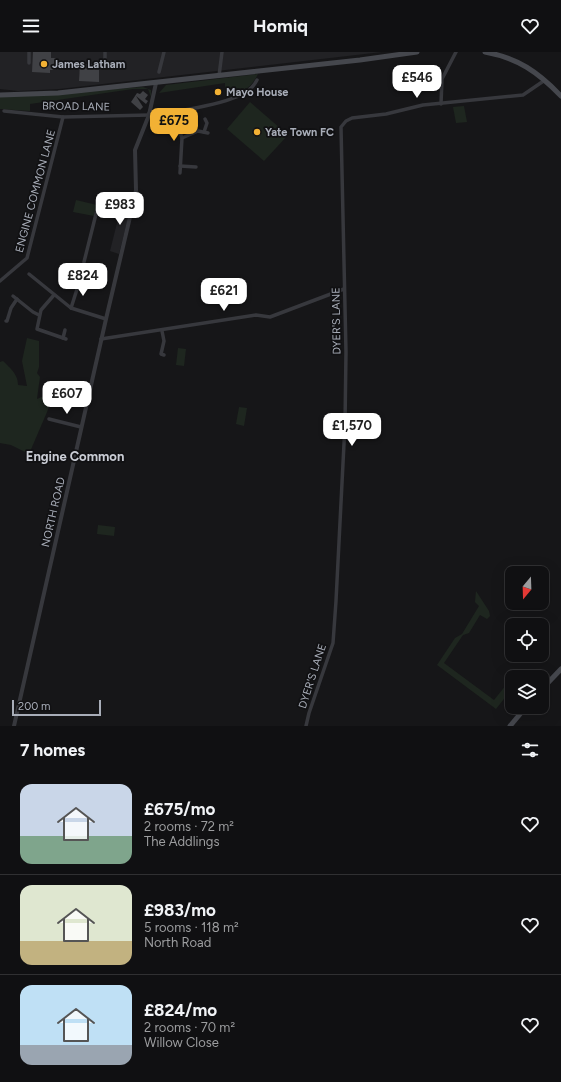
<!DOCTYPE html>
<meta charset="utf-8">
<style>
:root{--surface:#101012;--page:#1e1e20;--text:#f1f3f6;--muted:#9c9d9f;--line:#303032;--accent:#f2b134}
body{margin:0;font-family:Figtree,sans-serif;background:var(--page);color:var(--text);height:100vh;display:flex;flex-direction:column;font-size:15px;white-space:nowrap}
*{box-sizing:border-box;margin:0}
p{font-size:13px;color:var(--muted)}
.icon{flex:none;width:22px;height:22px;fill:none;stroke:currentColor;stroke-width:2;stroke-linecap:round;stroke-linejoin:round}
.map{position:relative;height:674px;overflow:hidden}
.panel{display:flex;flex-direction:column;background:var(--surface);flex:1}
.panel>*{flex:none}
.needle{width:26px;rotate:199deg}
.controls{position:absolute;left:505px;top:514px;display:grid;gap:8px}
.controls a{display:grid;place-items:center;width:44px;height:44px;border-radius:8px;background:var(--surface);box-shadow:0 4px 16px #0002,0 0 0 1px var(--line);font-size:20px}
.scale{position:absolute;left:12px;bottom:10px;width:89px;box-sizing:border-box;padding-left:4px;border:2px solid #a8adb8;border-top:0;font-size:11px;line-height:14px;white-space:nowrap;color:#a8adb8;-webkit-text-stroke:3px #111113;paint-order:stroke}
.price{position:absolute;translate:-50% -34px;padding:0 9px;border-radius:8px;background:#fff;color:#222;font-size:13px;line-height:26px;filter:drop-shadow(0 1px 2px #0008)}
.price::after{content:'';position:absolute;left:50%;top:24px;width:12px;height:9px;margin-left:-6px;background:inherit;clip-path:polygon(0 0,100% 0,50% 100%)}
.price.on{background:var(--accent);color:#111}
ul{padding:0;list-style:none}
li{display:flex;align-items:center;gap:12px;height:100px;padding:0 20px}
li+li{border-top:1px solid var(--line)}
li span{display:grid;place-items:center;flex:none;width:112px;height:80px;border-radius:12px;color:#555}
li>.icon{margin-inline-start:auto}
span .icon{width:48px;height:48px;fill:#fffc;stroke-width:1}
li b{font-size:17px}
h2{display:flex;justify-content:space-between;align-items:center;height:48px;padding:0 20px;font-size:17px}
header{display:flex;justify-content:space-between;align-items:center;height:52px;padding:0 20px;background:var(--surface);font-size:18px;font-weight:700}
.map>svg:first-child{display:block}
.built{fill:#222225}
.green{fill:#1e261f}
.building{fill:#404145}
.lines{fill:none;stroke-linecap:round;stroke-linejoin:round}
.minor{stroke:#37383d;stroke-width:3.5}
.tertiary{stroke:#37383d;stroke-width:4}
.secondary{stroke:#45474d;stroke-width:5}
.poi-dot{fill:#f2b134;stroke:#111113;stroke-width:1.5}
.labels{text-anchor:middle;stroke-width:3.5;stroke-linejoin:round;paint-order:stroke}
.poi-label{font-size:11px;font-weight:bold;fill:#a8adb8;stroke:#111113;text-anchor:start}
.street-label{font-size:11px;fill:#a8adb8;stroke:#111113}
.quarter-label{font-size:13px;font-weight:bold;fill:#c9ccd4;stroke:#111113}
</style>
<header><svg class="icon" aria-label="menu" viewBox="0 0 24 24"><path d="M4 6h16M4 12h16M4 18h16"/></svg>Homiq<svg class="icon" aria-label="heart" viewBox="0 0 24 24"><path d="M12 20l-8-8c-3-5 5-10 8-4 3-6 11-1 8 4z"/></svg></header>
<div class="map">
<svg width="561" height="674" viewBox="0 0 561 674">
<rect width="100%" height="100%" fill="#161618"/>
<g class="built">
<polygon points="0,0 382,0 59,37 18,39 0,37"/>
<polygon points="120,159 129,162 119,202 110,199"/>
</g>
<g class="green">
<path d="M258 22C250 38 241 41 225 45V31L159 41 166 33Z"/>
<polygon points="143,35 151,38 151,45 148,37 133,37 30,52 30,59 0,57 0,45"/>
<polygon points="250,50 288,83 264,109 227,77"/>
<polygon points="464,54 467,70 456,71 453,55"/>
<polygon points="76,148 97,153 94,164 73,160"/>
<path d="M27 286 39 289V315L37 321 40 325 37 347 44 344 50 353 29 402 11 393 0 391V310L3 309C10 316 18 322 18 333L27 334 22 309Z"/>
<polygon points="178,296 186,297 184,314 176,313"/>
<polygon points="239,355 247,356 244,374 236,372"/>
<polygon points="98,473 115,475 114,484 97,482"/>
<polygon points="476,539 489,559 490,564 487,567 480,563 469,581 463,583 444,611 494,648 506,633 512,638 512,642 507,643 496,657 437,613 455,586 462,582 479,554 475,550"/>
</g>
<g class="building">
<polygon points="33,0 51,0 51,6 56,6 56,18 50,18 50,21 32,20"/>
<polygon points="80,12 99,12 99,30 79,29"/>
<polygon points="143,39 148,43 145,47 148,49 146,52 136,44 143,55 140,58 131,50 137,41 140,42"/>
</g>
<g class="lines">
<g class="minor">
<polyline points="29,11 29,0"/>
<polyline points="105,12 105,0"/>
<polyline points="159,20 164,0"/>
<polyline points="219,24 222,0"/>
<polyline points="441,52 442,27 456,0"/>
<polyline points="4,59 63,65 149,63"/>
<polyline points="173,59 182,86 180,121"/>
<path d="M149 61C171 62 226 52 244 41 250 38 254 34 257 28"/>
<polyline points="204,80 207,71 205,67"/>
<polyline points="182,86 198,79 208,81"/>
<polyline points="180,114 196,115"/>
<polyline points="84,210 98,154 102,154 131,161"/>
<polyline points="29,222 71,256 106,267"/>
<polyline points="0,229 27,206 63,65"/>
<polyline points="70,230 78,232"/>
<polyline points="54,243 41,258 37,277 66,287"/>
<polyline points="13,244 33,260 39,263"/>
<polyline points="71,256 80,228"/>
<polyline points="6,269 7,269 11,256 17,247"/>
<polyline points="162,279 164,289 161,302 164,303"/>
<polyline points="63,286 65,278"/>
<polyline points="101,287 256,263 270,265 344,237"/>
<polyline points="49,367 81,375"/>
<polyline points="306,674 309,661 333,591 336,549 345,372 346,300 341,75 346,69 352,66 386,62 423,53 523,43 545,28"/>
</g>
<polyline class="tertiary" points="14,674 106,267 134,148 136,138 135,98 149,63 156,31"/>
<g class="secondary">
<path d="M485 0C518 6 538 20 561 44"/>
<polyline points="0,43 58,41 360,8 417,0"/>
<polyline points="542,637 561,617"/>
<polyline points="510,674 526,655"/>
</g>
</g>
<g class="poi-dot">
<circle cx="44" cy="12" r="4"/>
<circle cx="218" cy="40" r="4"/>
<circle cx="257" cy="80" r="4"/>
</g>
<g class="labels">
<g class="poi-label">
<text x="52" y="16">James Latham</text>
<text x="226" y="44">Mayo House</text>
<text x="265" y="84">Yate Town FC</text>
</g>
<g class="street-label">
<text transform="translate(76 54) rotate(1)" y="4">BROAD LANE</text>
<text transform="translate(35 139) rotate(-75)" y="4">ENGINE COMMON LANE</text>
<text transform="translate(336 269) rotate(-91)" y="4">DYER'S LANE</text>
<text transform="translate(53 460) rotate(-77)" y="4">NORTH ROAD</text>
<text transform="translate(312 624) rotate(-72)" y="4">DYER'S LANE</text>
</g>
<g class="quarter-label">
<text x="75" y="409">Engine Common</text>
</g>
</g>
</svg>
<div class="controls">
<a><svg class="needle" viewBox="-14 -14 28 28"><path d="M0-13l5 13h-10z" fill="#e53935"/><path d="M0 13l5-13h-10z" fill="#9c9d9f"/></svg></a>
<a><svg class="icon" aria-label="locate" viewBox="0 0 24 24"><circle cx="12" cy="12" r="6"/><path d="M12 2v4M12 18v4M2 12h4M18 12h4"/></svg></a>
<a><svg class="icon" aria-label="layers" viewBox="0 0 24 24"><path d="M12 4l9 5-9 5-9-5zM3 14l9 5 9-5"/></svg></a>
</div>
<div class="scale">200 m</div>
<b class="price" style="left:417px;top:47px">£546</b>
<b class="price on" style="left:174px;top:90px">£675</b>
<b class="price" style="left:120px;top:174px">£983</b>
<b class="price" style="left:83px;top:245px">£824</b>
<b class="price" style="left:224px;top:260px">£621</b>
<b class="price" style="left:67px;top:363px">£607</b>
<b class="price" style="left:352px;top:395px">£1,570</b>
</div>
<section class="panel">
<h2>7 homes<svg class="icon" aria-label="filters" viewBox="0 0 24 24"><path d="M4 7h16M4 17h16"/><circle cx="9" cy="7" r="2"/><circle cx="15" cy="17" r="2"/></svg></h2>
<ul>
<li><span style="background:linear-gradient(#c9d6e8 65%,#7fa58c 0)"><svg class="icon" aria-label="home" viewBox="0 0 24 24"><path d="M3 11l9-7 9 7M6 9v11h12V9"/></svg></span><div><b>£675/mo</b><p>2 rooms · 72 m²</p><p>The Addlings</p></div><svg class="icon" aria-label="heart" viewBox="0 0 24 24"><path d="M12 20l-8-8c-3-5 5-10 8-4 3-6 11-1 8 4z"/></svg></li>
<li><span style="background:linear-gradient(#dfe7d0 70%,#c2b280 0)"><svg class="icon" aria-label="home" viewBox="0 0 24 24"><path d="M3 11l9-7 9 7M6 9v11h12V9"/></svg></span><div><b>£983/mo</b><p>5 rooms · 118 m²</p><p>North Road</p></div><svg class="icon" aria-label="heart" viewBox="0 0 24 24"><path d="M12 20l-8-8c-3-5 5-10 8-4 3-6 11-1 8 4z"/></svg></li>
<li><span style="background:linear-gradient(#bfe0f5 75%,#9aa5b1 0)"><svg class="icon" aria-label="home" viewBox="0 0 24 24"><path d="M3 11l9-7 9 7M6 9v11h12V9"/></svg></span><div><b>£824/mo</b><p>2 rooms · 70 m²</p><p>Willow Close</p></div><svg class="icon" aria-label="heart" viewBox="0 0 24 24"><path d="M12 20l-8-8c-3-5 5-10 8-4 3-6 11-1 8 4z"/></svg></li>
</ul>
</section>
